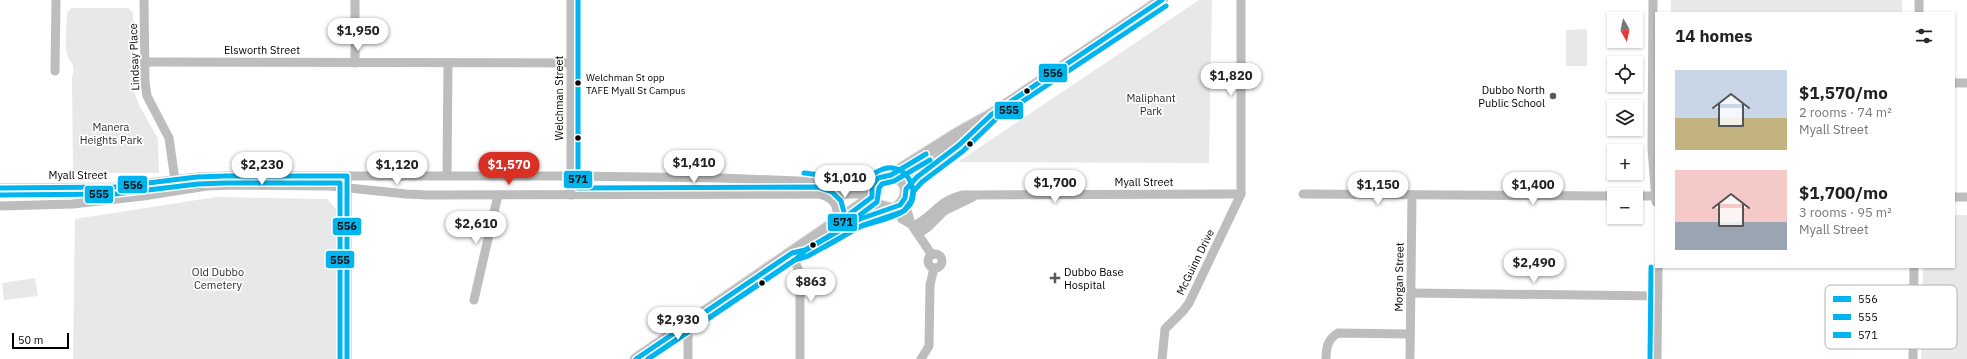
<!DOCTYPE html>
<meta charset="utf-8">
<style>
:root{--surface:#fff;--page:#f2f2f2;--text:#222;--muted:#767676;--accent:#d93025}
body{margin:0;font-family:"IBM Plex Sans",sans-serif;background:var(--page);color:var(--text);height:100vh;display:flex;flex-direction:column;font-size:15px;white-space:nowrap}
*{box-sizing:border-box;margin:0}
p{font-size:13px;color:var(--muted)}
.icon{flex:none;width:22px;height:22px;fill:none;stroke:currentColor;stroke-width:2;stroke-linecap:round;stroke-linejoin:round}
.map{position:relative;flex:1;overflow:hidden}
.sheet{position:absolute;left:1655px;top:12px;width:300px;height:256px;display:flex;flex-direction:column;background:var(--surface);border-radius:0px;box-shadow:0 1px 3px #0004}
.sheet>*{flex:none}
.needle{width:26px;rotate:171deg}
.buttons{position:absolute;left:1607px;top:12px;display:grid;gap:8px}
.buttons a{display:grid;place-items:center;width:36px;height:36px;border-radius:0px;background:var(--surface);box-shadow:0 1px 3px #0004;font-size:20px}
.scale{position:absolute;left:12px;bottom:10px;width:57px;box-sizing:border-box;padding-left:4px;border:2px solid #000;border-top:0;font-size:11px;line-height:14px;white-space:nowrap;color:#000;-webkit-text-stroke:3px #fff;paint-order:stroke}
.price{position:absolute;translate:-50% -34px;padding:0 9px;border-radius:14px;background:#fff;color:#222;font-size:13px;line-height:26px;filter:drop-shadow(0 1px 2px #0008)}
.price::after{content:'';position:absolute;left:50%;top:24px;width:12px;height:9px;margin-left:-6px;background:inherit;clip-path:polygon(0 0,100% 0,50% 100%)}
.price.on{background:var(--accent);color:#fff}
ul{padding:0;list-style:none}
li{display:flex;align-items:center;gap:12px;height:100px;padding:0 20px}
li span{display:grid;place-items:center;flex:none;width:112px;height:80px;border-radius:0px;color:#555}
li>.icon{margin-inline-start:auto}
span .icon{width:48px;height:48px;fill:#fffc;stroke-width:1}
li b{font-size:17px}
h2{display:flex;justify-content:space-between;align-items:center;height:48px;padding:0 20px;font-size:17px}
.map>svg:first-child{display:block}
.green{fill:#e8e8e8}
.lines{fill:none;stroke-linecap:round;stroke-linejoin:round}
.major-casing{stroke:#dbdbdb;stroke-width:13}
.minor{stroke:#bdbdbd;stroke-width:9}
.major{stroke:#bdbdbd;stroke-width:11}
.bus-1-casing{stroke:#fff;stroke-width:8}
.bus-2-casing{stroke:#fff;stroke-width:8}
.bus-3-casing{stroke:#fff;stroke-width:8}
.bus-1{stroke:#00b5ef;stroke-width:5}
.bus-2{stroke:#00b5ef;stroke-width:5}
.bus-3{stroke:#00b5ef;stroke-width:5}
.bus-dot{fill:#000;stroke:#fff;stroke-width:1.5}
.poi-dot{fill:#595959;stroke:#fff;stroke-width:1.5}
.labels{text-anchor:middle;stroke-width:3.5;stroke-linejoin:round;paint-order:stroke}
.bus-label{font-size:10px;fill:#000;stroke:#fff;text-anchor:start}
.street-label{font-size:11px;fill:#000;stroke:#fff}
.poi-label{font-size:11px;fill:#000;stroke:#fff;text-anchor:end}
.park-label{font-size:11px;fill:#2c2c2c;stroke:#fff}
.key{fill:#fff;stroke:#b2b2b2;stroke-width:1}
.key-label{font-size:11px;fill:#000}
.line-badge{stroke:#fff;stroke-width:1.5}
.pale-badge-label{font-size:11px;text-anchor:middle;font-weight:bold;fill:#111}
</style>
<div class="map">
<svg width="1967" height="359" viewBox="0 0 1967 359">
<rect width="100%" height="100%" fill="#fff"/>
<g class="green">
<polygon points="1199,0 1212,0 1209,163 958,162"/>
<rect x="1671" y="0" width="231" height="13"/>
<path d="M71 8H128L133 13 134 91 139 105 158 139 159 173H73L72 78C77 62 69 64 67 54 64 42 67 26 67 13Z"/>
<polygon points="1587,29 1587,66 1566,66 1566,30"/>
<polygon points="216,197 327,199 336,209 337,359 73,359 75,219"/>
<polygon points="1954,215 1967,215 1967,359 1921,359 1923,267 1954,267"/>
<polygon points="35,278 38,296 4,300 2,283"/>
</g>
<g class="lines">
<defs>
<g id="major">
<polyline points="891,175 958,133 992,114 1162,0"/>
<path d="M906 189C927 165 956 147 980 125"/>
<path d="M810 247 860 219 896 208C904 203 908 195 905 185 898 173 884 172 875 182L872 194 877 205 891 209"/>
<polyline points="636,359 872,197"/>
</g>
</defs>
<use href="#major" class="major-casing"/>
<g class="minor">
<polyline points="144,0 145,82 147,96 169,138 175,180"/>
<polyline points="1653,0 1652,149 1656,202"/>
<polyline points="1919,13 1919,0"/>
<polyline points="145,62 571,63"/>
<polyline points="355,63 355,0"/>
<polyline points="55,71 56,0"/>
<polyline points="1954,83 1967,83"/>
<polyline points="447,175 448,63"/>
<polyline points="0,188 115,187 197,177 225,176 571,176 721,178 847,183 875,182"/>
<polyline points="1303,194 1614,196"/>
<polyline points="571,195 571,0"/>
<path d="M822 195C838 200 839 210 835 224"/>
<polyline points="1636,196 1656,196"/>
<polyline points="1954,197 1967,197"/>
<polyline points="904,200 911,224"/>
<polyline points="0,206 73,204 143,196 207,186 235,185 330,186 406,194 428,195 872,194"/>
<polyline points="894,208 902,219 911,224 932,255"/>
<path d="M913 226C934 217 937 201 963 195L1241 194"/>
<polyline points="918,234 928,227 944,211 973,197"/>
<polyline points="792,253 800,274 800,359"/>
<circle cx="935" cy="261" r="7"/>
<polyline points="1411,293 1658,296"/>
<polyline points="474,300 498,195"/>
<polyline points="347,359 347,181"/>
<polyline points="688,359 688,323"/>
<polyline points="921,359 929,346 930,285 934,268"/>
<polyline points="1162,359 1165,329 1183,311 1189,303 1241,194 1241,0"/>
<path d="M1326 359C1326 347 1328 339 1338 333L1410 334"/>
<polyline points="1410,359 1412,196"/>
<polyline points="1657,359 1658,267"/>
<polyline points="1913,359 1914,267"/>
</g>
<use href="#major" class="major"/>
<defs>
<g id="bus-1">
<polyline points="0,188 115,187 197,177 225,176 347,176 347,359"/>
<polyline points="840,221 872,197 872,186 878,178 891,175 926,154"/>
<polyline points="636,359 792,253 805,250 860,219 900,205 905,198 906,189 917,177 959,145 992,114 1162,0"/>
</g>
<g id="bus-2">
<polyline points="0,195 115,194 198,184 225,183 340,183 340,359"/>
<polyline points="844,227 877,202 879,188 882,184 894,181 930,160"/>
<polyline points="648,359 795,260 808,256 863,225 904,211 911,201 913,192 922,182 963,151 996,119 1166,6"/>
</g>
<g id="bus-3">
<polyline points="578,0 578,188 818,187 832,192 841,201 844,212 842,226 839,230 806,250 796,259 648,359"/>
<path d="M804 173C824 175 844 179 864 177 875 175 882 166 893 168 901 169 908 175 911 183 924 217 878 219 859 227 847 233 836 241 824 247"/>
<polyline points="1650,359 1651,267"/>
</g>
</defs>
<use href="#bus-1" class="bus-1-casing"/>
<use href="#bus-2" class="bus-2-casing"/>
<use href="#bus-3" class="bus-3-casing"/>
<use href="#bus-1" class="bus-1"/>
<use href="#bus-2" class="bus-2"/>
<use href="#bus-3" class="bus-3"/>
</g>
<g class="bus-dot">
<circle cx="578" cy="83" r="3.5"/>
<circle cx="1027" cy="91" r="3.5"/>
<circle cx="578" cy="138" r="3.5"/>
<circle cx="970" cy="144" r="3.5"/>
<circle cx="813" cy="245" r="3.5"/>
<circle cx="762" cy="283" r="3.5"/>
</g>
<g class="poi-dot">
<circle cx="1553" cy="96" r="4"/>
<path d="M1053 272h4v4h4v4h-4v4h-4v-4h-4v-4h4z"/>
</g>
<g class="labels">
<g class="bus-label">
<text x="586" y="81">Welchman St opp<tspan x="586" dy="13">TAFE Myall St Campus</tspan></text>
</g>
<g class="street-label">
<text x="262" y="54">Elsworth Street</text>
<text transform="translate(134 57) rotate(-92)" y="4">Lindsay Place</text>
<text transform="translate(559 98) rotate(-90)" y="4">Welchman Street</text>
<text x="78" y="179">Myall Street</text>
<text x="1144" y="186">Myall Street</text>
<text transform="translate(1195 262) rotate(-64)" y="4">McGuinn Drive</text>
<text transform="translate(1399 277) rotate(-89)" y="4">Morgan Street</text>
</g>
<g class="poi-label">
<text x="1545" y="94">Dubbo North<tspan x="1545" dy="13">Public School</tspan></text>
<text x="1064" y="276" text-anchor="start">Dubbo Base<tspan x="1064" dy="13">Hospital</tspan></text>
</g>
<g class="park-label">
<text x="1151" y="102">Maliphant<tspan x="1151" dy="13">Park</tspan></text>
<text x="111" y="131">Manera<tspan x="111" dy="13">Heights Park</tspan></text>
<text x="218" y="276">Old Dubbo<tspan x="218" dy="13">Cemetery</tspan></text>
</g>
</g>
<rect x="1825" y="285" width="132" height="64" rx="6" class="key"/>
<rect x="1833" y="296" width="18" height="6" fill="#00b5ef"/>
<rect x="1833" y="314" width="18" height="6" fill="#00b5ef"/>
<rect x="1833" y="332" width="18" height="6" fill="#00b5ef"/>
<g class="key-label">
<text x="1858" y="303">556</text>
<text x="1858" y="321">555</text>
<text x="1858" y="339">571</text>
</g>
<g class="line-badge">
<rect x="1038" y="63" width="30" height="20" rx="4" fill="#00b5ef"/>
<rect x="994" y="101" width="30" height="19" rx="4" fill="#00b5ef"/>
<rect x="563" y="170" width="30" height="19" rx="4" fill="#00b5ef"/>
<rect x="117" y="175" width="31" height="19" rx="4" fill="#00b5ef"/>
<rect x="84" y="185" width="30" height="19" rx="4" fill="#00b5ef"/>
<rect x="827" y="213" width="31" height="19" rx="4" fill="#00b5ef"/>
<rect x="332" y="217" width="30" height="19" rx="4" fill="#00b5ef"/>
<rect x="325" y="250" width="30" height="19" rx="4" fill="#00b5ef"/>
</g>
<g class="pale-badge-label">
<text x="1053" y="77">556</text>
<text x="1009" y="114">555</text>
<text x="578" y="183">571</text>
<text x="133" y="189">556</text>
<text x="99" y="198">555</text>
<text x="843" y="226">571</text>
<text x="347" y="230">556</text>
<text x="340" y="264">555</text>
</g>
</svg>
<div class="buttons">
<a><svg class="needle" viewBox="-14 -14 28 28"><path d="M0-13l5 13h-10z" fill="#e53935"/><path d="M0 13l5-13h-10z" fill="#767676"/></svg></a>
<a><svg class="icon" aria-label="locate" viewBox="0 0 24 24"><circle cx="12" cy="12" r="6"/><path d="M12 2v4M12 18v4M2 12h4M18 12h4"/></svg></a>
<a><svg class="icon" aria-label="layers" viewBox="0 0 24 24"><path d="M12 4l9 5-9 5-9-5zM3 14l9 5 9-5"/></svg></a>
<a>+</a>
<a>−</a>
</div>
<div class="scale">50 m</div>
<b class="price" style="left:358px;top:52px">$1,950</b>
<b class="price" style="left:1231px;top:97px">$1,820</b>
<b class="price" style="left:694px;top:184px">$1,410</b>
<b class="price" style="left:262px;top:186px">$2,230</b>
<b class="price" style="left:397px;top:186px">$1,120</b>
<b class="price on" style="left:509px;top:186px">$1,570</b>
<b class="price" style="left:845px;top:199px">$1,010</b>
<b class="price" style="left:1055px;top:204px">$1,700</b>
<b class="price" style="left:1378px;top:206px">$1,150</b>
<b class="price" style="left:1533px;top:206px">$1,400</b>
<b class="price" style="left:476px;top:245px">$2,610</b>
<b class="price" style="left:1534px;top:284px">$2,490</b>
<b class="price" style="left:811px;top:303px">$863</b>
<b class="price" style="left:678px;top:341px">$2,930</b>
<section class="sheet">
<h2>14 homes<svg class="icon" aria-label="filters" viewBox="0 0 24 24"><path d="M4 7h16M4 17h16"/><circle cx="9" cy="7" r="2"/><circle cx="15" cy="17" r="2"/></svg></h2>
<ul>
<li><span style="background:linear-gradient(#c9d6e8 60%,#c2b280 0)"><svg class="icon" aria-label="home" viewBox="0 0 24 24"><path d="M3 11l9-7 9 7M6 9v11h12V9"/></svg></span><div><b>$1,570/mo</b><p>2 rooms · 74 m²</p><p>Myall Street</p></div></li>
<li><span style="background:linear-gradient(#f6c9c9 65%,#9aa5b1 0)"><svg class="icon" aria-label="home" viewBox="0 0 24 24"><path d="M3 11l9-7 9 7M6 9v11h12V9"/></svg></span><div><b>$1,700/mo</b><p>3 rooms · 95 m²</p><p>Myall Street</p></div></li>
</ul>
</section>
</div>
